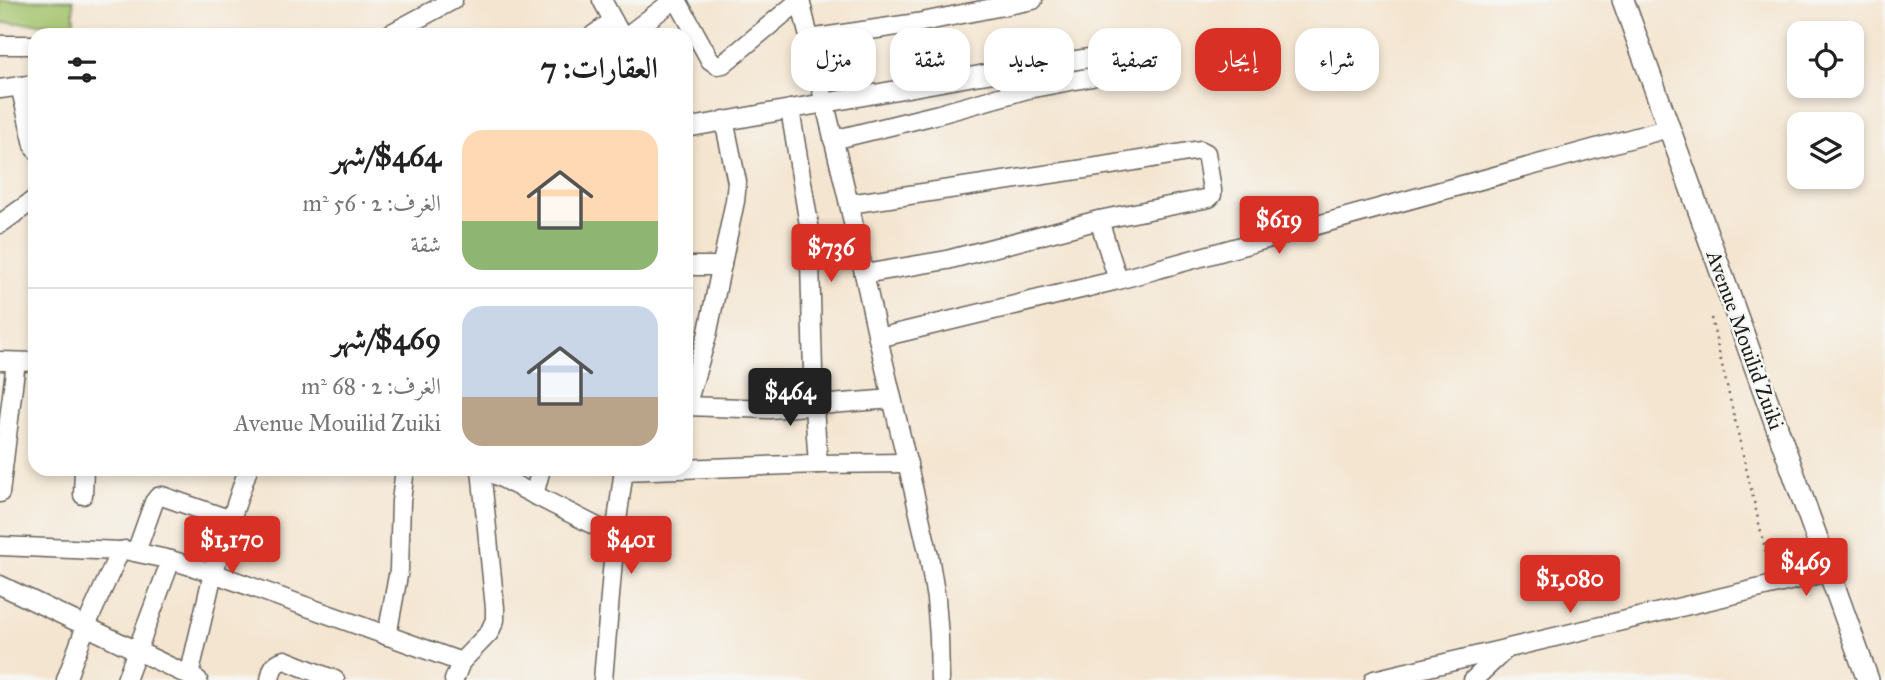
<!DOCTYPE html>
<html lang="ar">
<meta charset="utf-8">
<style>
:root{--surface:#fff;--page:#f6f6f6;--text:#222;--muted:#767676;--line:#e0e0e0;--accent:#d93025}
body{margin:0;font-family:"IM FELL Great Primer",Amiri,serif;background:var(--page);color:var(--text);direction:rtl;height:100vh;display:flex;flex-direction:column;font-size:26px;white-space:nowrap}
*{box-sizing:border-box;margin:0}
p{font-size:23px;color:var(--muted)}
.icon{flex:none;width:38px;height:38px;fill:none;stroke:currentColor;stroke-width:2;stroke-linecap:round;stroke-linejoin:round}
.map{position:relative;flex:1;overflow:hidden;direction:ltr}
.panel{position:absolute;left:28px;top:28px;width:665px;height:448px;display:flex;flex-direction:column;background:var(--surface);border-radius:21px;box-shadow:0 4px 10px #0003;direction:rtl}
.panel>*{flex:none}
.guide{position:absolute;left:714px;top:28px;width:665px;height:63px;direction:rtl;display:flex;gap:14px}
.buttons{position:absolute;left:1787px;top:21px;display:grid;gap:14px}
.buttons a{display:grid;place-items:center;width:77px;height:77px;border-radius:14px;background:var(--surface);box-shadow:0 4px 10px #0003;font-size:35px}
.price{position:absolute;translate:-50% -60px;padding:0 16px;border-radius:7px;background:var(--accent);color:#fff;font-size:23px;line-height:46px;filter:drop-shadow(0 2px 4px #0008)}
.price::after{content:'';position:absolute;left:50%;top:42px;width:21px;height:16px;margin-left:-10px;background:inherit;clip-path:polygon(0 0,100% 0,50% 100%)}
.price.current{background:#222;color:#fff}
ul{padding:0;list-style:none}
li{display:flex;align-items:center;gap:21px;height:175px;padding:0 35px}
li+li{border-top:2px solid var(--line)}
li span{display:grid;place-items:center;flex:none;width:196px;height:140px;border-radius:21px;color:#555}
li>.icon{margin-inline-start:auto}
span .icon{width:84px;height:84px;fill:#fffc;stroke-width:1}
li b{font-size:30px}
h2{display:flex;justify-content:space-between;align-items:center;height:84px;padding:0 35px;font-size:30px}
.chip{padding:0 24px;border-radius:21px;background:var(--surface);box-shadow:0 4px 10px #0003;font-size:24px;line-height:63px}
.chip.current{background:var(--accent);color:#fff}
.map>svg:first-child{display:block}
.green{fill:#a3c26a;stroke:#606f43;stroke-width:2}
.lines{fill:none;stroke-linecap:round;stroke-linejoin:round}
.minor-casing{stroke:#68625b;stroke-width:21}
.major-casing{stroke:#68625b;stroke-width:24}
.path{stroke:#68625b;stroke-width:2.5;stroke-dasharray:2 5;stroke-linecap:butt}
.minor{stroke:#fff;stroke-width:18}
.major{stroke:#fff;stroke-width:21}
.labels{text-anchor:middle;stroke-width:5;stroke-linejoin:round;paint-order:stroke}
.street-label{font-size:21px;fill:#1c1c1c;stroke:#f6f6f2}
</style>
<div class="map">
<svg width="1885" height="680" viewBox="0 0 1885 680">
<rect width="100%" height="100%" fill="#f6f6f2"/>
<filter id="ink" filterUnits="userSpaceOnUse"><feTurbulence type="fractalNoise" baseFrequency=".0143" numOctaves="2"/><feDisplacementMap in="SourceGraphic" scale="14" xChannelSelector="R" yChannelSelector="G"/><feConvolveMatrix kernelMatrix="1 2 1 2 8 2 1 2 1" color-interpolation-filters="sRGB"/></filter>
<filter id="wash" filterUnits="userSpaceOnUse"><feTurbulence type="fractalNoise" baseFrequency=".00686" numOctaves="4" result="noise"/><feDisplacementMap in="SourceGraphic" scale="28" xChannelSelector="R" yChannelSelector="G"/><feGaussianBlur stdDeviation="1.57" result="paint"/><feColorMatrix in="noise" values="0 0 0 0 0 0 0 0 0 0 0 0 0 0 0 0 0 1.4 0 .05"/><feComposite in="paint" operator="in"/></filter>
<g filter="url(#wash)">
<rect width="100%" height="100%" fill="#f4e5d0"/>
<polygon class="green" points="0,0 73,0 74,23 0,23"/>
</g>
<g filter="url(#ink)">
<g class="lines">
<defs>
<g id="minor">
<polyline points="602,0 621,35"/>
<polyline points="677,0 710,60 717,65 723,64 800,0 849,204 878,338 929,556 936,599 939,637 940,680"/>
<polyline points="388,35 453,0"/>
<polyline points="593,35 613,21"/>
<polyline points="628,35 674,0"/>
<polyline points="809,39 917,23 1033,0"/>
<polyline points="0,45 35,45"/>
<polyline points="20,86 35,149"/>
<polyline points="0,89 35,84"/>
<polyline points="790,109 809,225 814,407 818,464"/>
<polyline points="686,128 980,75 1096,57 1128,49"/>
<polyline points="833,140 939,114 1028,89 1092,77 1097,74 1096,57"/>
<polyline points="849,204 1111,165 1200,150 1206,153 1212,190 1212,195 1209,198 1099,220 947,260 864,274"/>
<polyline points="1099,220 1118,280"/>
<polyline points="0,224 35,199"/>
<polyline points="686,266 722,266"/>
<polyline points="878,338 1118,280 1669,128"/>
<polyline points="0,361 35,362"/>
<polyline points="686,406 770,409 892,399"/>
<polyline points="686,407 707,336 735,201 737,182 724,120"/>
<polyline points="484,469 615,536"/>
<polyline points="623,471 818,464 908,463"/>
<polyline points="0,493 16,362"/>
<polyline points="83,495 84,469"/>
<polyline points="534,495 541,469"/>
<polyline points="0,546 120,551"/>
<polyline points="136,552 154,502 158,497 162,496 231,520"/>
<polyline points="0,585 198,680"/>
<polyline points="387,636 399,570 401,501 405,469"/>
<polyline points="189,676 213,573 248,469"/>
<polyline points="66,680 86,626 120,551 125,550 171,560 213,573 461,662"/>
<polyline points="126,680 171,560"/>
<path d="M270 680C272 669 273 663 285 660L335 680"/>
<polyline points="454,680 461,662 489,633 495,620 495,608 481,469"/>
<polyline points="603,680 615,536 624,469"/>
<polyline points="1374,680 1828,572"/>
<polyline points="1473,680 1504,651"/>
</g>
<polyline id="major" points="1623,0 1868,680"/>
</defs>
<use href="#minor" class="minor-casing"/>
<use href="#major" class="major-casing"/>
<polyline class="path" points="1711,318 1770,570"/>
<use href="#minor" class="minor"/>
<use href="#major" class="major"/>
</g>
</g>
<g class="labels">
<g class="street-label">
<text transform="translate(1745 340) rotate(70)" y="7">Avenue Mouilid Zuiki</text>
</g>
</g>
</svg>
<div class="buttons">
<a><svg class="icon" aria-label="locate" viewBox="0 0 24 24"><circle cx="12" cy="12" r="6"/><path d="M12 2v4M12 18v4M2 12h4M18 12h4"/></svg></a>
<a><svg class="icon" aria-label="layers" viewBox="0 0 24 24"><path d="M12 4l9 5-9 5-9-5zM3 14l9 5 9-5"/></svg></a>
</div>
<b class="price" style="left:1279px;top:256px">$619</b>
<b class="price" style="left:831px;top:284px">$736</b>
<b class="price current" style="left:790px;top:428px">$464</b>
<b class="price" style="left:232px;top:576px">$1,170</b>
<b class="price" style="left:631px;top:576px">$401</b>
<b class="price" style="left:1806px;top:598px">$469</b>
<b class="price" style="left:1570px;top:615px">$1,080</b>
<div class="guide">
<a class="chip">شراء</a>
<a class="chip current">إيجار</a>
<a class="chip">تصفية</a>
<a class="chip">جديد</a>
<a class="chip">شقة</a>
<a class="chip">منزل</a>
</div>
<section class="panel">
<h2>العقارات: 7<svg class="icon" aria-label="filters" viewBox="0 0 24 24"><path d="M4 7h16M4 17h16"/><circle cx="9" cy="7" r="2"/><circle cx="15" cy="17" r="2"/></svg></h2>
<ul>
<li><span style="background:linear-gradient(#ffd9b3 65%,#8fb573 0)"><svg class="icon" aria-label="home" viewBox="0 0 24 24"><path d="M3 11l9-7 9 7M6 9v11h12V9"/></svg></span><div><b>$464/شهر</b><p>الغرف: 2 · 56 m²</p><p>شقة</p></div></li>
<li><span style="background:linear-gradient(#c9d6e8 65%,#b9a48a 0)"><svg class="icon" aria-label="home" viewBox="0 0 24 24"><path d="M3 11l9-7 9 7M6 9v11h12V9"/></svg></span><div><b>$469/شهر</b><p>الغرف: 2 · 68 m²</p><p>Avenue Mouilid Zuiki</p></div></li>
</ul>
</section>
</div>
